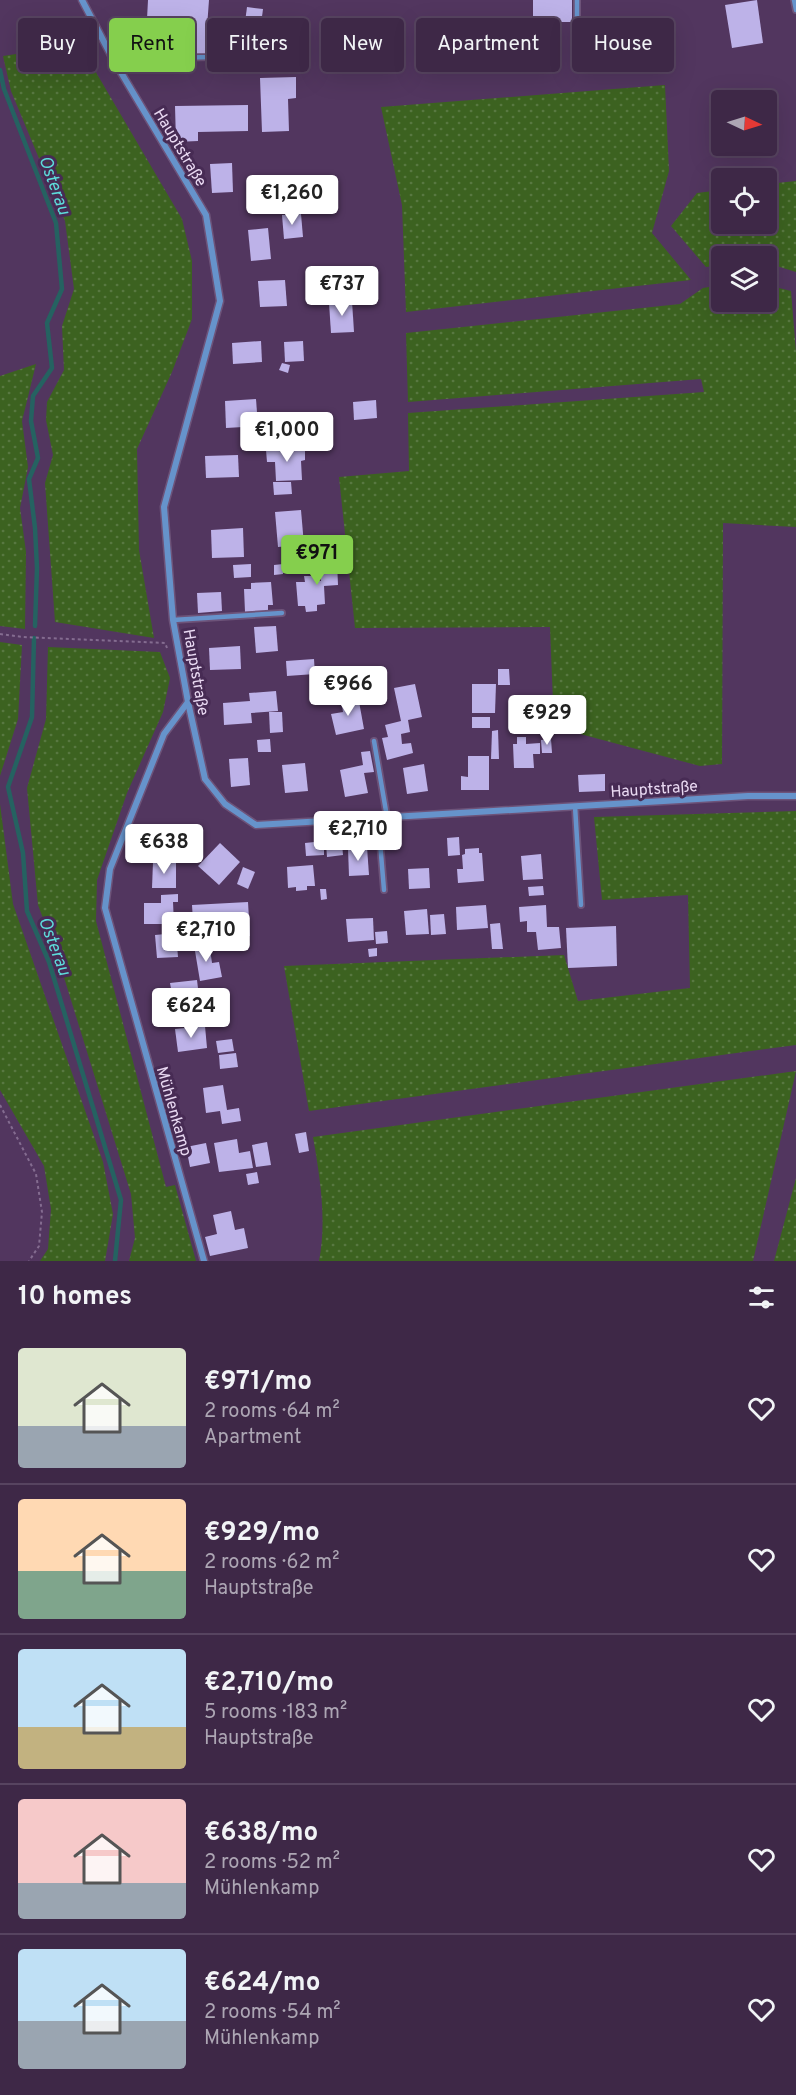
<!DOCTYPE html>
<meta charset="utf-8">
<style>
:root{--surface:#3e2847;--page:#493452;--text:#f1f3f6;--muted:#ada6b4;--line:#574460;--accent:#85cf4d}
body{margin:0;font-family:Overpass,sans-serif;background:var(--page);color:var(--text);height:100vh;display:flex;flex-direction:column;font-size:22px;white-space:nowrap}
*{box-sizing:border-box;margin:0}
p{font-size:20px;color:var(--muted)}
.icon{flex:none;width:33px;height:33px;fill:none;stroke:currentColor;stroke-width:2;stroke-linecap:round;stroke-linejoin:round}
.map{position:relative;height:1261px;overflow:hidden}
.panel{display:flex;flex-direction:column;background:var(--surface);flex:1}
.panel>*{flex:none}
.top-card{position:absolute;left:18px;top:18px;width:760px;height:54px;display:flex;gap:12px}
.needle{width:39px;rotate:94deg}
.controls{position:absolute;left:711px;top:90px;display:grid;gap:12px}
.controls a{display:grid;place-items:center;width:66px;height:66px;border-radius:6px;background:var(--surface);box-shadow:0 6px 24px #0002,0 0 0 2px var(--line);font-size:30px}
.price{position:absolute;translate:-50% -51px;padding:0 14px;border-radius:6px;background:#fff;color:#222;font-size:20px;line-height:39px;filter:drop-shadow(0 2px 3px #0008)}
.price::after{content:'';position:absolute;left:50%;top:36px;width:18px;height:14px;margin-left:-9px;background:inherit;clip-path:polygon(0 0,100% 0,50% 100%)}
.price.active{background:var(--accent);color:#111}
ul{padding:0;list-style:none}
li{display:flex;align-items:center;gap:18px;height:150px;padding:0 18px}
li+li{border-top:2px solid var(--line)}
li span{display:grid;place-items:center;flex:none;width:168px;height:120px;border-radius:6px;color:#555}
li>.icon{margin-inline-start:auto}
span .icon{width:72px;height:72px;fill:#fffc;stroke-width:1}
li b{font-size:26px}
h2{display:flex;justify-content:space-between;align-items:center;height:72px;padding:0 18px;font-size:26px}
.tag{padding:0 21px;border-radius:6px;background:var(--surface);box-shadow:0 6px 24px #0002,0 0 0 2px var(--line);font-size:21px;line-height:54px}
.tag.active{background:var(--accent);color:#111}
.map>svg:first-child{display:block}
.grass{fill:url(#grass-dots)}
.lines{fill:none;stroke-linecap:round;stroke-linejoin:round}
.stream{stroke:#256261;stroke-width:4.5}
.building{fill:#bdb2e8}
.service-casing{stroke:#6d5379;stroke-width:8}
.minor-casing{stroke:#6d5379;stroke-width:9}
.path{stroke:#846c90;stroke-width:2;stroke-dasharray:3 3;stroke-linecap:butt}
.service{stroke:#6693cb;stroke-width:4.5}
.minor{stroke:#6693cb;stroke-width:6}
.labels{text-anchor:middle;stroke-width:6;stroke-linejoin:round;paint-order:stroke}
.street-label{font-size:16px;fill:#e9d9f2;stroke:#472b54}
.water-label{font-size:18px;font-style:italic;fill:#5ddbda;stroke:#472b54}
</style>
<div class="map">
<svg width="796" height="1261" viewBox="0 0 796 1261">
<defs>
<pattern id="grass-dots" width="8" height="8" patternUnits="userSpaceOnUse" patternTransform="scale(1.5)"><rect width="8" height="8" fill="#3c6220"/><path d="M2 2h.1M6 6h.1" fill="none" stroke="#587841" stroke-width="1.8" stroke-linecap="round"/></pattern>
</defs>
<rect width="100%" height="100%" fill="#52365f"/>
<g class="grass">
<polygon points="51,24 77,40 182,219 192,261 192,319 172,372 137,449 139,550 154,638 55,622 45,483 53,455 46,420 47,402 64,370 62,326 74,289 65,221 11,91 3,56 43,50"/>
<polygon points="665,85 669,171 652,233 691,280 406,312 402,205 381,107"/>
<polygon points="796,181 796,272 767,263 766,256 722,256 721,265 706,267 671,226 697,193 721,190 722,224 766,224 767,184"/>
<polygon points="721,285 722,302 766,302 767,285 791,291 796,352 796,527 723,523 722,764 700,766 554,727 550,627 355,628 339,477 409,471 408,413 704,392 701,379 408,402 406,333 680,304 703,288"/>
<polygon points="36,364 22,421 28,467 20,508 26,552 25,629 0,626 0,376"/>
<polygon points="0,642 22,645 18,719 0,776"/>
<polygon points="48,647 160,652 170,678 163,712 127,793 97,880 96,921 166,1187 175,1185 196,1261 129,1261 135,1238 131,1194 58,958 38,905 27,788 46,719"/>
<polygon points="0,804 13,904 103,1162 113,1214 105,1261 40,1261 48,1249 51,1209 44,1166 0,1090"/>
<polygon points="796,811 796,1045 309,1111 284,966 564,955 578,1001 690,988 688,895 602,900 594,817"/>
<path d="M796 1071 753 1261H319C327 1221 320 1177 313 1137Z"/>
<polygon points="796,1178 796,1261 774,1261"/>
</g>
<g class="lines">
<g class="stream">
<polyline points="0,70 4,89 56,223 62,289 47,323 52,368 33,396 31,421 38,458 29,479 35,528 37,568 35,626"/>
<polyline points="34,638 32,717 8,787 23,853 27,911 49,962 121,1200 115,1261"/>
</g>
</g>
<g class="building">
<polygon points="148,0 209,0 205,55 170,52 171,19 147,19"/>
<polygon points="533,0 572,0 572,22 548,22 549,41 540,55 538,54 534,58 510,58 510,37 521,37 525,32 525,22 533,22"/>
<polygon points="757,0 763,43 732,48 725,5"/>
<polygon points="247,7 263,9 257,55 241,53"/>
<polygon points="296,77 296,98 288,99 289,131 262,132 260,78"/>
<polygon points="248,105 248,131 198,132 198,141 176,142 175,106"/>
<polygon points="232,163 233,192 212,193 210,164"/>
<polygon points="301,214 303,237 284,239 282,215"/>
<polygon points="268,228 271,259 251,261 248,230"/>
<polygon points="285,280 287,306 260,307 258,281"/>
<polygon points="352,301 354,332 331,333 329,303"/>
<polygon points="261,341 262,362 233,364 232,343"/>
<polygon points="303,341 304,361 285,362 284,342"/>
<polygon points="282,363 290,365 288,373 279,370"/>
<polygon points="256,399 258,426 226,428 225,401"/>
<polygon points="376,400 377,418 354,420 353,402"/>
<polygon points="285,425 286,434 260,435 259,426"/>
<polygon points="305,448 305,460 301,461 302,480 276,481 275,462 267,462 266,450"/>
<polygon points="238,455 239,477 206,478 205,456"/>
<polygon points="273,482 291,482 292,494 274,495"/>
<polygon points="301,510 304,545 278,547 275,512"/>
<polygon points="243,528 244,557 212,558 211,530"/>
<polygon points="320,561 337,561 338,585 324,586 325,604 317,605 317,611 306,612 305,606 298,606 296,582 305,582 304,576 318,576 319,581 321,581"/>
<polygon points="251,564 251,577 234,578 233,565"/>
<polygon points="283,564 283,574 274,575 274,565"/>
<polygon points="271,582 273,605 268,605 268,611 245,612 244,589 251,589 251,583"/>
<polygon points="221,592 222,611 198,613 197,593"/>
<polygon points="276,626 278,651 256,653 254,627"/>
<polygon points="240,646 241,669 210,670 209,648"/>
<polygon points="314,659 315,674 287,676 286,661"/>
<polygon points="498,669 509,669 510,685 498,685"/>
<polygon points="415,684 422,717 408,720 410,732 401,734 402,744 411,743 413,753 387,760 382,738 388,737 385,725 401,721 394,688"/>
<polygon points="472,684 496,684 495,713 472,713"/>
<polygon points="276,691 278,711 251,713 252,723 224,725 223,703 250,701 249,693"/>
<polygon points="358,696 364,729 336,735 331,714 343,712 341,699"/>
<polygon points="533,700 537,708 528,713 524,705"/>
<polygon points="269,712 282,712 283,732 270,733"/>
<rect x="472" y="717" width="18" height="11"/>
<polygon points="498,730 499,759 491,759 492,731"/>
<polygon points="517,737 526,737 526,744 540,743 540,754 533,754 534,768 514,768 513,744 517,744"/>
<polygon points="270,739 271,752 258,752 257,740"/>
<polygon points="551,739 552,753 542,753 541,740"/>
<polygon points="370,751 374,772 364,773 368,793 345,797 340,770 363,765 361,752"/>
<polygon points="468,756 489,756 489,790 461,790 461,776 468,777"/>
<polygon points="248,758 250,785 231,787 229,759"/>
<polygon points="305,763 308,791 285,793 282,765"/>
<polygon points="424,764 428,791 407,794 403,768"/>
<polygon points="605,774 605,791 579,792 578,775"/>
<polygon points="182,829 183,836 171,838 170,830"/>
<polygon points="459,837 460,855 448,856 447,838"/>
<polygon points="185,840 186,859 174,860 173,841"/>
<polygon points="324,841 324,855 306,856 305,843"/>
<polygon points="220,843 240,862 219,885 198,866"/>
<polygon points="342,843 343,855 327,857 326,844"/>
<polygon points="367,847 369,875 349,876 348,848"/>
<polygon points="479,848 479,853 482,853 484,881 458,883 457,869 463,869 462,855 465,854 465,849"/>
<polygon points="541,854 543,879 523,880 521,856"/>
<polygon points="153,862 176,863 176,888 152,888"/>
<polygon points="313,865 315,886 307,886 307,890 296,891 296,887 288,888 287,867"/>
<polygon points="243,867 255,872 248,889 237,884"/>
<polygon points="429,868 430,888 409,889 408,869"/>
<polygon points="543,886 544,895 529,896 528,887"/>
<polygon points="320,889 326,889 327,899 321,900"/>
<polygon points="178,894 178,902 173,902 174,924 144,924 144,903 161,903 161,895"/>
<polygon points="248,902 250,936 218,937 217,929 209,929 209,920 193,921 192,905"/>
<polygon points="486,905 488,928 457,930 456,907"/>
<polygon points="546,905 547,927 559,927 561,948 538,950 536,932 527,932 527,921 520,922 519,907"/>
<polygon points="427,909 429,934 406,935 404,911"/>
<polygon points="444,914 446,934 431,935 430,915"/>
<polygon points="373,918 374,940 348,942 346,919"/>
<polygon points="500,923 503,949 492,949 490,924"/>
<polygon points="616,926 617,966 568,968 566,928"/>
<polygon points="206,928 207,937 198,939 197,929"/>
<polygon points="387,931 388,943 376,944 375,932"/>
<polygon points="176,933 178,957 157,958 155,935"/>
<polygon points="209,942 212,963 219,962 222,977 200,981 194,945"/>
<polygon points="377,948 377,956 369,957 368,949"/>
<polygon points="197,980 200,1005 167,1009 165,995 172,994 170,983"/>
<polygon points="205,1026 207,1048 178,1052 175,1029"/>
<polygon points="232,1039 234,1051 218,1053 216,1041"/>
<polygon points="236,1053 238,1067 220,1069 219,1055"/>
<polygon points="223,1085 227,1110 239,1108 241,1121 222,1124 220,1111 206,1113 203,1088"/>
<polygon points="306,1132 309,1151 299,1153 295,1134"/>
<polygon points="237,1139 239,1153 250,1151 253,1168 219,1172 214,1143"/>
<polygon points="267,1142 271,1165 256,1167 252,1145"/>
<polygon points="206,1143 210,1163 190,1167 186,1147"/>
<polygon points="257,1172 259,1183 248,1185 246,1174"/>
<polygon points="231,1211 235,1230 244,1228 248,1248 210,1256 205,1237 217,1234 213,1215"/>
</g>
<g class="lines">
<defs>
<g id="service">
<polyline points="577,0 577,24"/>
<polyline points="794,0 796,10"/>
<polyline points="113,59 213,57 229,27"/>
<polyline points="173,620 282,613"/>
<polyline points="374,741 387,817"/>
<polyline points="575,806 581,905"/>
<polyline points="378,818 384,890"/>
</g>
<g id="minor">
<polyline points="82,0 113,59 206,215 220,301 164,507 173,620 188,702 205,779 225,804 256,825 748,796 796,796"/>
<polyline points="188,702 164,734 110,869 105,908 204,1261"/>
</g>
</defs>
<use href="#service" class="service-casing"/>
<use href="#minor" class="minor-casing"/>
<g class="path">
<polyline points="0,634 23,637 165,643 167,648"/>
<polyline points="0,1105 36,1174 42,1212 39,1246 29,1261"/>
</g>
<use href="#service" class="service"/>
<use href="#minor" class="minor"/>
</g>
<g class="labels">
<g class="street-label">
<text transform="translate(181 147) rotate(59)" y="6">Hauptstraße</text>
<text transform="translate(197 672) rotate(80)" y="6">Hauptstraße</text>
<text transform="translate(654 788) rotate(-4)" y="6">Hauptstraße</text>
<text transform="translate(175 1111) rotate(74)" y="6">Mühlenkamp</text>
</g>
<g class="water-label">
<text transform="translate(55 185) rotate(70)" y="6">Osterau</text>
<text transform="translate(55 946) rotate(69)" y="6">Osterau</text>
</g>
</g>
</svg>
<div class="controls">
<a><svg class="needle" viewBox="-14 -14 28 28"><path d="M0-13l5 13h-10z" fill="#e53935"/><path d="M0 13l5-13h-10z" fill="#ada6b4"/></svg></a>
<a><svg class="icon" aria-label="locate" viewBox="0 0 24 24"><circle cx="12" cy="12" r="6"/><path d="M12 2v4M12 18v4M2 12h4M18 12h4"/></svg></a>
<a><svg class="icon" aria-label="layers" viewBox="0 0 24 24"><path d="M12 4l9 5-9 5-9-5zM3 14l9 5 9-5"/></svg></a>
</div>
<b class="price" style="left:292px;top:226px">€1,260</b>
<b class="price" style="left:342px;top:317px">€737</b>
<b class="price" style="left:287px;top:463px">€1,000</b>
<b class="price active" style="left:317px;top:586px">€971</b>
<b class="price" style="left:348px;top:717px">€966</b>
<b class="price" style="left:547px;top:746px">€929</b>
<b class="price" style="left:358px;top:862px">€2,710</b>
<b class="price" style="left:164px;top:875px">€638</b>
<b class="price" style="left:206px;top:963px">€2,710</b>
<b class="price" style="left:191px;top:1039px">€624</b>
<div class="top-card">
<a class="tag">Buy</a>
<a class="tag active">Rent</a>
<a class="tag">Filters</a>
<a class="tag">New</a>
<a class="tag">Apartment</a>
<a class="tag">House</a>
</div>
</div>
<section class="panel">
<h2>10 homes<svg class="icon" aria-label="filters" viewBox="0 0 24 24"><path d="M4 7h16M4 17h16"/><circle cx="9" cy="7" r="2"/><circle cx="15" cy="17" r="2"/></svg></h2>
<ul>
<li><span style="background:linear-gradient(#dfe7d0 65%,#9aa5b1 0)"><svg class="icon" aria-label="home" viewBox="0 0 24 24"><path d="M3 11l9-7 9 7M6 9v11h12V9"/></svg></span><div><b>€971/mo</b><p>2 rooms · 64 m²</p><p>Apartment</p></div><svg class="icon" aria-label="heart" viewBox="0 0 24 24"><path d="M12 20l-8-8c-3-5 5-10 8-4 3-6 11-1 8 4z"/></svg></li>
<li><span style="background:linear-gradient(#ffd9b3 60%,#7fa58c 0)"><svg class="icon" aria-label="home" viewBox="0 0 24 24"><path d="M3 11l9-7 9 7M6 9v11h12V9"/></svg></span><div><b>€929/mo</b><p>2 rooms · 62 m²</p><p>Hauptstraße</p></div><svg class="icon" aria-label="heart" viewBox="0 0 24 24"><path d="M12 20l-8-8c-3-5 5-10 8-4 3-6 11-1 8 4z"/></svg></li>
<li><span style="background:linear-gradient(#bfe0f5 65%,#c2b280 0)"><svg class="icon" aria-label="home" viewBox="0 0 24 24"><path d="M3 11l9-7 9 7M6 9v11h12V9"/></svg></span><div><b>€2,710/mo</b><p>5 rooms · 183 m²</p><p>Hauptstraße</p></div><svg class="icon" aria-label="heart" viewBox="0 0 24 24"><path d="M12 20l-8-8c-3-5 5-10 8-4 3-6 11-1 8 4z"/></svg></li>
<li><span style="background:linear-gradient(#f6c9c9 70%,#9aa5b1 0)"><svg class="icon" aria-label="home" viewBox="0 0 24 24"><path d="M3 11l9-7 9 7M6 9v11h12V9"/></svg></span><div><b>€638/mo</b><p>2 rooms · 52 m²</p><p>Mühlenkamp</p></div><svg class="icon" aria-label="heart" viewBox="0 0 24 24"><path d="M12 20l-8-8c-3-5 5-10 8-4 3-6 11-1 8 4z"/></svg></li>
<li><span style="background:linear-gradient(#bfe0f5 60%,#9aa5b1 0)"><svg class="icon" aria-label="home" viewBox="0 0 24 24"><path d="M3 11l9-7 9 7M6 9v11h12V9"/></svg></span><div><b>€624/mo</b><p>2 rooms · 54 m²</p><p>Mühlenkamp</p></div><svg class="icon" aria-label="heart" viewBox="0 0 24 24"><path d="M12 20l-8-8c-3-5 5-10 8-4 3-6 11-1 8 4z"/></svg></li>
</ul>
</section>
